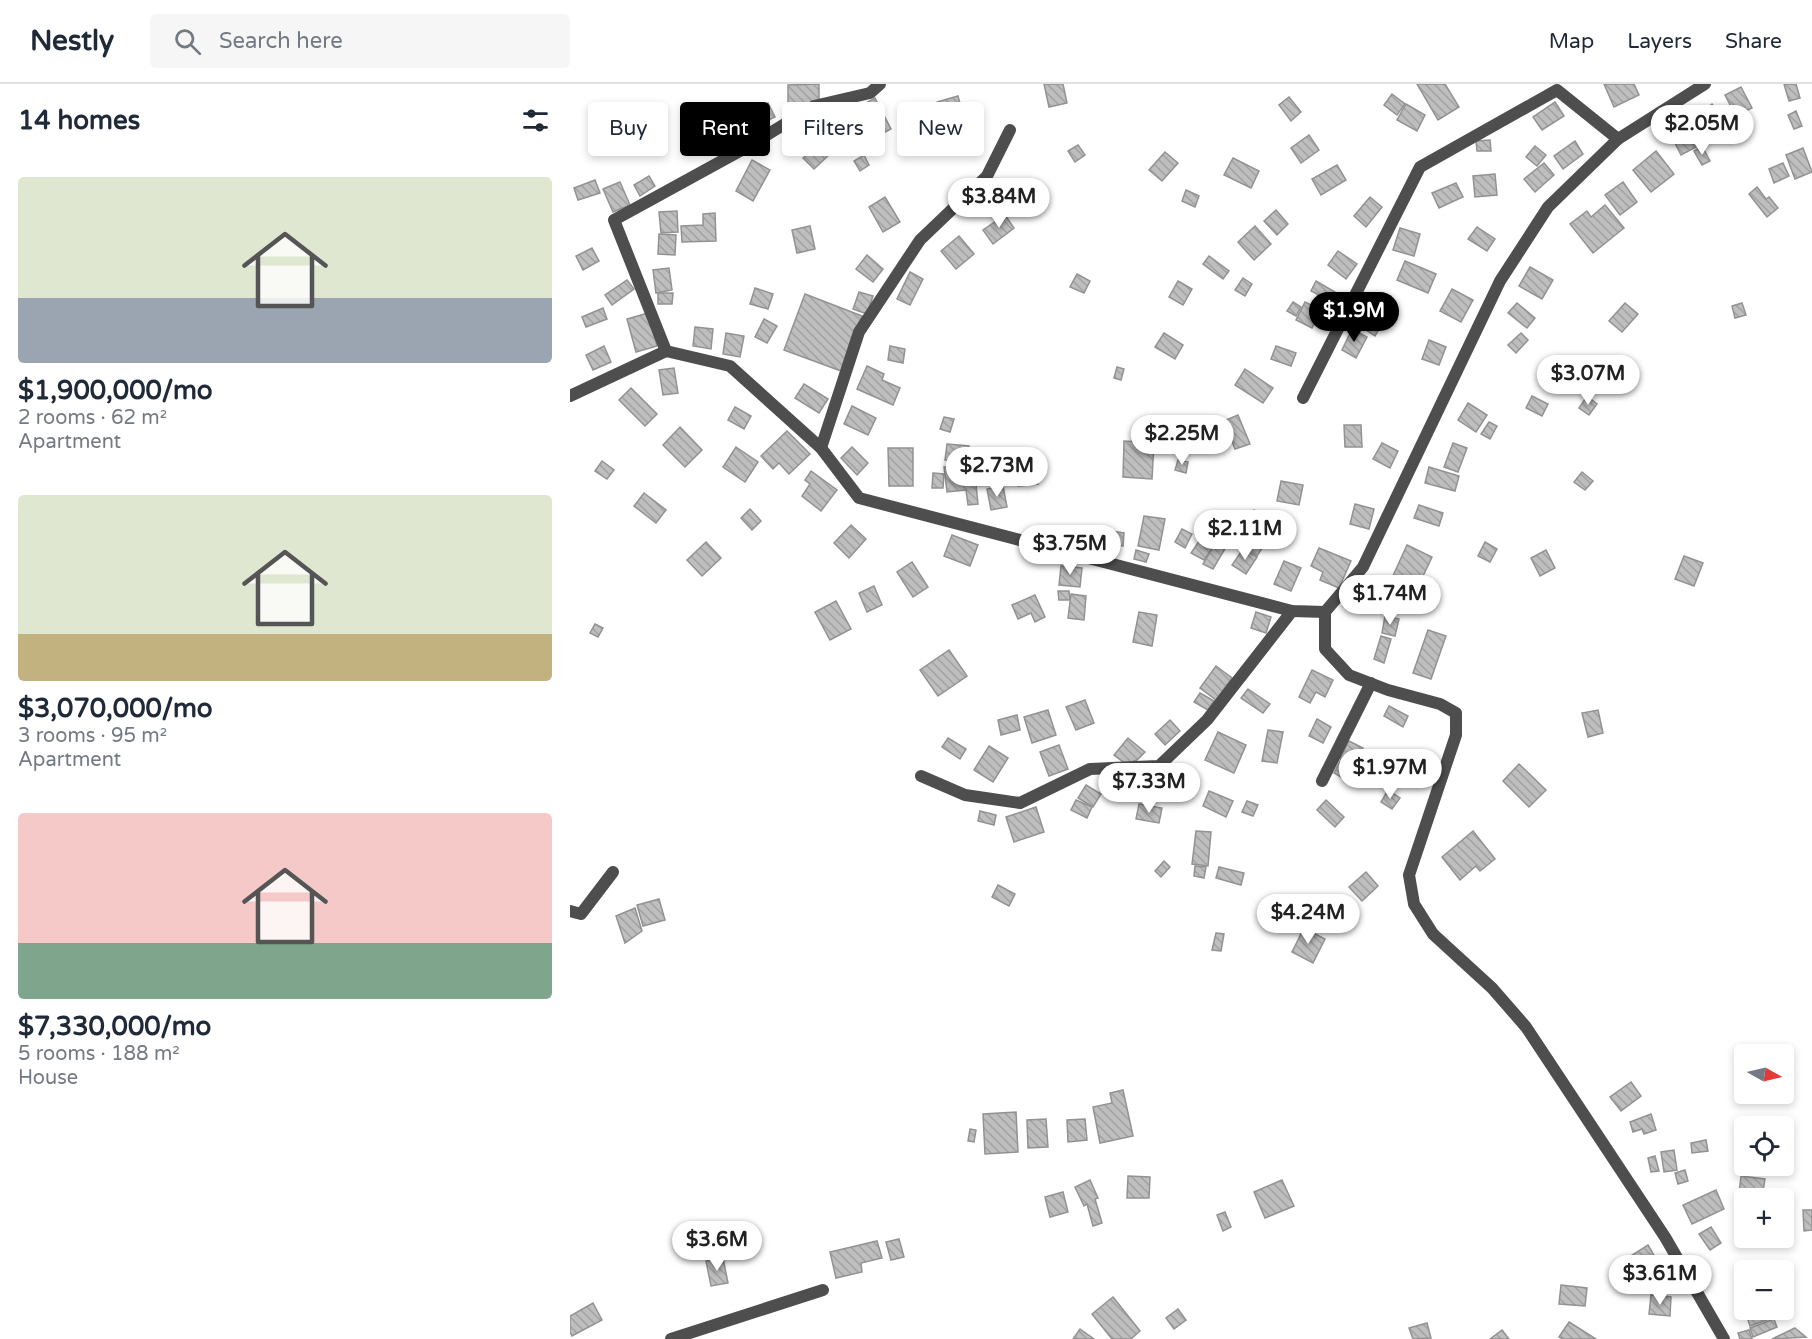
<!DOCTYPE html>
<meta charset="utf-8">
<style>
:root{--surface:#fff;--page:#f6f6f7;--text:#1f2937;--muted:#747a83;--line:#e0e1e3;--accent:#000}
body{margin:0;font-family:"Varela Round",sans-serif;background:var(--page);color:var(--text);height:100vh;display:flex;flex-direction:column;font-size:22px;white-space:nowrap}
*{box-sizing:border-box;margin:0}
p{font-size:20px;color:var(--muted)}
.icon{flex:none;width:33px;height:33px;fill:none;stroke:currentColor;stroke-width:2;stroke-linecap:round;stroke-linejoin:round}
.map{position:relative;flex:1;overflow:hidden}
.drawer{display:flex;flex-direction:column;background:var(--surface);width:570px}
.drawer>*{flex:none}
.hud{position:absolute;left:18px;top:18px;width:570px;height:54px;display:flex;gap:12px}
.needle{width:39px;rotate:98deg}
.tools{position:absolute;left:1164px;top:960px;display:grid;gap:12px}
.tools a{display:grid;place-items:center;width:60px;height:60px;border-radius:6px;background:var(--surface);box-shadow:0 3px 9px #0003;font-size:30px}
.price{position:absolute;translate:-50% -51px;padding:0 14px;border-radius:21px;background:#fff;color:#222;font-size:20px;line-height:39px;filter:drop-shadow(0 2px 3px #0008)}
.price::after{content:'';position:absolute;left:50%;top:36px;width:18px;height:14px;margin-left:-9px;background:inherit;clip-path:polygon(0 0,100% 0,50% 100%)}
.price.current{background:var(--accent);color:#fff}
ul{padding:0;list-style:none}
li{display:grid;align-content:center;gap:12px;height:318px;padding:0 18px}
li span{display:grid;place-items:center;height:186px;border-radius:6px;color:#555}
li>.icon{margin-inline-start:auto}
span .icon{width:108px;height:108px;fill:#fffc;stroke-width:1}
li b{font-size:26px}
h2{display:flex;justify-content:space-between;align-items:center;height:72px;padding:0 18px;font-size:26px}
.pill{padding:0 21px;border-radius:6px;background:var(--surface);box-shadow:0 3px 9px #0003;font-size:21px;line-height:54px}
.pill.current{background:var(--accent);color:#fff}
header{display:flex;align-items:center;gap:36px;box-sizing:border-box;height:84px;padding:0 30px;background:var(--surface);border-bottom:2px solid var(--line)}
header strong{font-size:28px}
nav{display:flex;gap:33px;margin-inline-start:auto;font-size:21px}
.search{width:420px;height:54px;background:var(--page);display:flex;align-items:center;gap:15px;box-sizing:border-box;padding:0 21px;border-radius:6px;color:var(--muted);font-size:22px}
main{display:flex;flex:1;min-height:0}
.map>svg:first-child{display:block}
.building{fill:url(#building-back-hatch);stroke:#929292;stroke-width:1.5}
.lines{fill:none;stroke-linecap:round;stroke-linejoin:round}
.minor{stroke:#4e4e4e;stroke-width:12}
</style>
<header>
<strong>Nestly</strong>
<div class="search"><svg class="icon" aria-label="search" viewBox="0 0 24 24"><circle cx="10" cy="10" r="6"/><path d="M15 15l6 6"/></svg>Search here</div>
<nav><a>Map</a><a>Layers</a><a>Share</a></nav>
</header>
<main>
<section class="drawer">
<h2>14 homes<svg class="icon" aria-label="filters" viewBox="0 0 24 24"><path d="M4 7h16M4 17h16"/><circle cx="9" cy="7" r="2"/><circle cx="15" cy="17" r="2"/></svg></h2>
<ul>
<li><span style="background:linear-gradient(#dfe7d0 65%,#9aa5b1 0)"><svg class="icon" aria-label="home" viewBox="0 0 24 24"><path d="M3 11l9-7 9 7M6 9v11h12V9"/></svg></span><div><b>$1,900,000/mo</b><p>2 rooms · 62 m²</p><p>Apartment</p></div></li>
<li><span style="background:linear-gradient(#dfe7d0 75%,#c2b280 0)"><svg class="icon" aria-label="home" viewBox="0 0 24 24"><path d="M3 11l9-7 9 7M6 9v11h12V9"/></svg></span><div><b>$3,070,000/mo</b><p>3 rooms · 95 m²</p><p>Apartment</p></div></li>
<li><span style="background:linear-gradient(#f6c9c9 70%,#7fa58c 0)"><svg class="icon" aria-label="home" viewBox="0 0 24 24"><path d="M3 11l9-7 9 7M6 9v11h12V9"/></svg></span><div><b>$7,330,000/mo</b><p>5 rooms · 188 m²</p><p>House</p></div></li>
</ul>
</section>
<div class="map">
<svg width="1242" height="1255" viewBox="0 0 1242 1255">
<defs>
<pattern id="building-back-hatch" width="6" height="6" patternUnits="userSpaceOnUse" patternTransform="scale(1.5)"><rect width="6" height="6" fill="#bebebe"/><path d="M-1 5l2 2M0 0l6 6M5-1l2 2" fill="none" stroke="#a2a2a2"/></pattern>
</defs>
<rect width="100%" height="100%" fill="#fff"/>
<g class="building">
<polygon points="249,0 249,20 218,21 218,1"/>
<polygon points="474,0 493,0 497,19 479,23"/>
<polygon points="847,0 875,0 889,23 868,36"/>
<polygon points="1034,0 1064,0 1069,11 1044,23"/>
<polygon points="1214,0 1226,0 1230,14 1219,17"/>
<polygon points="1171,3 1182,24 1166,32 1155,11"/>
<polygon points="822,10 835,20 827,31 814,21"/>
<polygon points="388,12 393,31 372,36 367,18"/>
<polygon points="719,13 731,28 721,37 709,21"/>
<polygon points="305,14 321,45 297,58 281,27"/>
<polygon points="985,18 994,32 972,46 963,33"/>
<polygon points="198,19 205,33 175,47 169,34"/>
<polygon points="836,20 855,31 847,47 827,36"/>
<polygon points="1142,20 1155,36 1139,49 1126,34"/>
<polygon points="1226,27 1232,42 1224,45 1218,31"/>
<polygon points="134,36 146,57 128,67 116,46"/>
<polygon points="1117,39 1128,62 1111,71 1099,47"/>
<polygon points="739,51 749,66 731,79 721,64"/>
<polygon points="920,56 921,67 907,67 906,57"/>
<polygon points="1005,57 1013,70 993,85 984,72"/>
<polygon points="251,58 261,69 244,85 233,74"/>
<polygon points="508,61 515,71 505,78 498,67"/>
<polygon points="965,62 976,71 967,82 956,73"/>
<polygon points="1132,62 1140,77 1132,81 1124,67"/>
<polygon points="1233,64 1242,88 1225,95 1216,71"/>
<polygon points="1086,67 1104,90 1081,108 1063,86"/>
<polygon points="595,68 608,79 592,97 579,86"/>
<polygon points="294,71 299,81 290,87 284,77"/>
<polygon points="663,74 689,87 681,104 654,91"/>
<polygon points="182,76 200,86 183,117 166,107"/>
<polygon points="974,79 984,91 965,108 954,95"/>
<polygon points="1213,79 1219,92 1204,99 1199,85"/>
<polygon points="767,81 776,96 751,111 742,95"/>
<polygon points="925,90 927,111 905,113 903,92"/>
<polygon points="79,92 85,102 70,112 64,101"/>
<polygon points="25,96 30,109 8,116 4,104"/>
<polygon points="50,98 60,121 43,128 33,105"/>
<polygon points="1053,98 1067,118 1050,131 1035,111"/>
<polygon points="886,99 893,113 869,124 862,109"/>
<polygon points="1187,103 1196,115 1199,113 1208,124 1197,133 1179,110"/>
<polygon points="616,106 629,112 625,123 612,117"/>
<polygon points="315,113 330,138 313,148 299,123"/>
<polygon points="800,113 812,123 796,143 784,132"/>
<polygon points="1035,121 1054,144 1023,169 1000,140 1017,127 1021,133"/>
<polygon points="706,126 718,140 707,151 694,137"/>
<polygon points="107,127 108,148 91,149 89,128"/>
<polygon points="145,129 146,157 112,158 111,142 133,141 133,130"/>
<polygon points="435,131 444,144 423,160 413,146"/>
<polygon points="240,142 245,165 227,169 222,146"/>
<polygon points="685,142 701,160 684,176 668,158"/>
<polygon points="907,143 925,155 917,167 898,155"/>
<polygon points="830,144 850,150 844,172 823,166"/>
<polygon points="89,150 106,151 105,171 88,170"/>
<polygon points="389,152 404,170 386,185 371,167"/>
<polygon points="22,164 29,177 13,186 6,172"/>
<polygon points="768,167 787,180 776,195 758,181"/>
<polygon points="297,171 313,185 303,198 286,185"/>
<polygon points="639,172 659,187 653,195 633,180"/>
<polygon points="835,177 866,190 858,209 827,196"/>
<polygon points="960,183 983,196 972,215 949,202"/>
<polygon points="99,184 102,206 86,209 83,186"/>
<polygon points="340,188 353,195 340,221 327,215"/>
<polygon points="507,190 520,197 514,209 500,203"/>
<polygon points="673,194 682,200 675,212 665,206"/>
<polygon points="57,196 64,205 42,221 35,211"/>
<polygon points="608,197 622,205 613,221 599,213"/>
<polygon points="746,197 765,208 760,217 741,207"/>
<polygon points="185,204 203,210 198,225 180,220"/>
<polygon points="882,205 903,216 891,238 870,227"/>
<polygon points="289,208 303,212 297,230 283,225"/>
<polygon points="88,209 103,209 102,220 88,220"/>
<polygon points="235,210 292,232 271,287 214,266"/>
<polygon points="723,218 731,223 726,232 717,227"/>
<polygon points="735,218 751,226 742,244 726,236"/>
<polygon points="801,219 818,230 805,252 788,241"/>
<polygon points="947,219 965,234 957,244 938,229"/>
<polygon points="1055,219 1068,230 1052,248 1039,237"/>
<polygon points="1172,219 1176,231 1165,234 1162,222"/>
<polygon points="33,224 37,235 16,243 12,233"/>
<polygon points="78,229 87,262 66,268 57,235"/>
<polygon points="194,235 207,242 197,259 185,253"/>
<polygon points="125,243 143,245 141,265 123,262"/>
<polygon points="782,245 797,253 786,274 772,266"/>
<polygon points="156,249 174,252 170,273 153,270"/>
<polygon points="594,249 613,261 605,275 585,263"/>
<polygon points="951,249 958,256 946,269 938,261"/>
<polygon points="859,256 876,263 869,281 852,275"/>
<polygon points="34,262 41,278 23,286 16,271"/>
<polygon points="320,262 335,265 333,279 318,276"/>
<polygon points="706,262 726,269 721,282 701,275"/>
<polygon points="297,282 314,290 312,296 330,304 323,321 287,305"/>
<polygon points="547,283 554,285 551,296 544,294"/>
<polygon points="104,284 108,309 93,311 89,286"/>
<polygon points="675,285 703,304 693,319 665,301"/>
<polygon points="234,300 258,315 249,329 225,314"/>
<polygon points="61,304 87,330 75,342 49,316"/>
<polygon points="962,312 978,320 972,332 956,324"/>
<polygon points="1017,312 1027,320 1019,331 1009,324"/>
<polygon points="898,319 917,331 906,348 888,336"/>
<polygon points="282,322 306,334 298,351 274,340"/>
<polygon points="165,323 181,332 174,345 158,336"/>
<polygon points="668,331 680,360 665,365 654,337"/>
<polygon points="374,333 384,335 380,348 370,345"/>
<polygon points="919,338 927,342 920,355 911,350"/>
<polygon points="774,341 791,341 792,363 775,363"/>
<polygon points="110,343 132,366 115,383 93,361"/>
<polygon points="217,347 240,370 219,390 209,379 203,385 191,372"/>
<polygon points="554,357 584,359 582,395 553,393"/>
<polygon points="812,359 828,367 820,384 803,375"/>
<polygon points="883,359 897,364 888,388 874,383"/>
<polygon points="377,360 399,362 398,378 375,376"/>
<polygon points="166,363 188,378 175,398 153,383"/>
<polygon points="282,363 298,379 287,391 271,374"/>
<polygon points="318,364 343,364 343,402 319,402"/>
<polygon points="608,376 618,378 616,389 605,386"/>
<polygon points="32,377 44,386 37,395 25,387"/>
<polygon points="404,380 408,420 398,421 396,406 377,408 374,383"/>
<polygon points="466,382 468,400 448,402 445,385"/>
<polygon points="859,383 889,392 885,407 855,399"/>
<polygon points="241,387 267,406 251,427 232,412 240,400 235,396"/>
<polygon points="1012,388 1023,397 1015,406 1004,398"/>
<polygon points="363,389 374,390 373,404 362,404"/>
<polygon points="711,397 733,401 729,421 707,417"/>
<polygon points="433,402 437,423 421,426 417,405"/>
<polygon points="74,409 96,426 86,439 64,422"/>
<polygon points="785,420 804,425 799,445 780,440"/>
<polygon points="849,421 873,429 869,442 844,434"/>
<polygon points="180,425 191,437 182,446 171,434"/>
<polygon points="684,426 692,431 683,445 698,455 687,472 674,463 680,454 670,448"/>
<polygon points="574,432 595,435 589,466 568,462"/>
<polygon points="281,441 296,455 279,474 264,459"/>
<polygon points="612,445 622,450 615,464 605,458"/>
<polygon points="541,447 554,449 553,462 540,461"/>
<polygon points="382,451 408,461 400,482 374,472"/>
<polygon points="632,453 644,461 634,476 621,469"/>
<polygon points="136,458 151,474 132,492 117,476"/>
<polygon points="646,458 656,463 643,485 633,480"/>
<polygon points="915,458 927,465 920,478 908,472"/>
<polygon points="837,461 862,473 846,507 821,496"/>
<polygon points="749,464 781,477 769,504 750,496 753,488 741,482"/>
<polygon points="673,465 687,473 676,490 662,481"/>
<polygon points="566,466 579,470 576,478 564,475"/>
<polygon points="976,466 985,484 970,492 961,474"/>
<polygon points="1114,472 1133,479 1124,502 1105,495"/>
<polygon points="714,477 731,484 721,507 704,500"/>
<polygon points="342,478 358,503 343,513 327,488"/>
<polygon points="491,482 512,484 510,503 489,501"/>
<polygon points="304,502 312,521 297,528 289,509"/>
<polygon points="488,507 499,507 500,516 489,516"/>
<polygon points="501,510 516,512 514,536 498,534"/>
<polygon points="465,511 475,533 465,538 461,529 448,535 442,521"/>
<polygon points="266,517 281,545 260,556 245,528"/>
<polygon points="569,528 587,531 582,562 563,558"/>
<polygon points="686,528 701,533 696,549 681,544"/>
<polygon points="815,532 829,535 825,552 812,549"/>
<polygon points="25,540 33,544 28,553 20,549"/>
<polygon points="858,546 876,552 861,595 843,589"/>
<polygon points="811,552 821,555 814,579 804,575"/>
<polygon points="379,566 397,592 368,612 350,586"/>
<polygon points="646,582 662,594 646,616 630,604"/>
<polygon points="742,586 763,596 755,613 746,608 740,619 729,613"/>
<polygon points="678,605 700,620 693,629 671,614"/>
<polygon points="630,609 644,617 638,626 624,618"/>
<polygon points="515,616 524,639 506,646 496,623"/>
<polygon points="819,622 838,632 833,643 814,632"/>
<polygon points="478,626 486,651 462,659 454,633"/>
<polygon points="1028,626 1033,649 1018,653 1012,629"/>
<polygon points="447,631 450,646 431,651 428,636"/>
<polygon points="747,635 761,643 753,659 739,652"/>
<polygon points="600,636 610,647 595,661 585,650"/>
<polygon points="698,646 713,648 707,679 692,677"/>
<polygon points="648,648 676,661 664,689 635,676"/>
<polygon points="378,654 396,665 390,675 372,663"/>
<polygon points="558,654 575,668 567,676 556,680 544,671"/>
<polygon points="779,657 793,664 785,681 770,674"/>
<polygon points="489,661 498,685 479,692 470,668"/>
<polygon points="419,662 438,674 423,698 404,686"/>
<polygon points="771,675 786,684 778,697 764,689"/>
<polygon points="605,680 615,686 608,696 599,690"/>
<polygon points="949,680 976,706 959,723 933,697"/>
<polygon points="516,701 531,710 523,723 508,714"/>
<polygon points="818,706 830,714 822,725 811,718"/>
<polygon points="639,707 663,717 656,733 633,722"/>
<polygon points="506,716 522,723 517,734 501,726"/>
<polygon points="756,716 774,733 765,743 747,726"/>
<polygon points="677,717 688,721 683,732 672,728"/>
<polygon points="569,720 592,724 589,739 566,735"/>
<polygon points="466,723 474,748 444,758 436,733"/>
<polygon points="410,727 426,731 424,741 408,737"/>
<polygon points="626,747 641,748 638,782 622,780"/>
<polygon points="903,747 925,775 910,787 906,782 890,796 872,773"/>
<polygon points="594,777 600,783 591,793 585,787"/>
<polygon points="625,782 636,783 634,794 624,792"/>
<polygon points="649,783 674,789 671,801 646,794"/>
<polygon points="796,788 808,802 792,817 779,803"/>
<polygon points="428,801 445,810 439,822 422,813"/>
<polygon points="89,815 95,836 73,842 67,821"/>
<polygon points="65,824 72,847 55,859 46,832"/>
<polygon points="734,844 755,855 743,879 722,868"/>
<polygon points="646,849 654,850 651,867 642,866"/>
<polygon points="1061,998 1071,1012 1051,1027 1040,1013"/>
<polygon points="553,1006 563,1052 530,1059 523,1023 542,1019 540,1009"/>
<polygon points="446,1028 448,1068 415,1070 413,1030"/>
<polygon points="1081,1030 1086,1046 1074,1050 1072,1045 1063,1048 1060,1038"/>
<polygon points="476,1035 478,1063 458,1064 457,1036"/>
<polygon points="515,1035 517,1056 498,1058 497,1036"/>
<polygon points="400,1045 406,1046 404,1058 398,1057"/>
<polygon points="1136,1056 1138,1067 1122,1069 1121,1059"/>
<polygon points="1104,1066 1107,1086 1094,1088 1091,1068"/>
<polygon points="1085,1072 1089,1087 1081,1088 1078,1074"/>
<polygon points="1115,1086 1118,1097 1108,1100 1105,1089"/>
<polygon points="558,1092 580,1093 579,1114 557,1114"/>
<polygon points="1171,1092 1195,1095 1192,1114 1174,1114 1174,1118 1168,1118"/>
<polygon points="520,1096 528,1114 525,1115 532,1139 523,1142 517,1120 514,1122 505,1103"/>
<polygon points="712,1096 724,1122 695,1134 684,1108"/>
<polygon points="1146,1106 1154,1125 1122,1140 1113,1121"/>
<polygon points="493,1108 498,1128 480,1133 475,1113"/>
<polygon points="1233,1126 1242,1126 1242,1146 1234,1147"/>
<polygon points="655,1128 661,1143 653,1147 647,1131"/>
<polygon points="1141,1143 1151,1159 1140,1166 1129,1150"/>
<polygon points="329,1155 334,1173 321,1176 316,1158"/>
<polygon points="307,1157 312,1174 291,1179 292,1188 266,1194 260,1168"/>
<polygon points="1078,1161 1089,1180 1067,1193 1056,1175"/>
<polygon points="153,1174 158,1199 141,1202 136,1177"/>
<polygon points="991,1201 1017,1204 1015,1222 989,1220"/>
<polygon points="1081,1211 1101,1213 1100,1232 1079,1230"/>
<polygon points="543,1213 570,1247 561,1255 542,1255 522,1230"/>
<polygon points="23,1219 32,1236 2,1252 0,1248 0,1232"/>
<polygon points="608,1225 616,1236 604,1245 596,1234"/>
<polygon points="1186,1226 1212,1226 1213,1230 1180,1242 1177,1233 1187,1230"/>
<polygon points="1204,1235 1207,1243 1183,1253 1180,1244"/>
<polygon points="999,1238 1026,1255 993,1255 989,1253"/>
<polygon points="857,1239 861,1254 843,1255 839,1244"/>
<polygon points="1225,1244 1236,1253 1202,1255"/>
<polygon points="510,1245 524,1255 503,1255"/>
<polygon points="932,1246 939,1255 920,1255"/>
<polygon points="1179,1246 1182,1255 1170,1255 1168,1249"/>
</g>
<g class="lines">
<g class="minor">
<polyline points="96,267 44,136 179,62 244,22 300,9 310,0"/>
<polyline points="0,312 96,267 160,282 251,364 289,414 722,527 755,528 793,483 930,197 978,123 1048,55 1135,0"/>
<polyline points="733,314 850,83 987,6 1048,55"/>
<polyline points="251,364 289,248 350,156 417,92 440,46"/>
<polyline points="755,528 755,565 779,591 818,606 870,620 886,629 886,651 839,791 844,820 863,850 922,904 956,943 1095,1153 1154,1255"/>
<polyline points="351,692 395,711 450,719 520,685 589,682 637,636 722,527"/>
<polyline points="752,697 801,599"/>
<polyline points="0,827 11,830 43,788"/>
<polyline points="101,1255 253,1206"/>
</g>
</g>
</svg>
<div class="tools">
<a><svg class="needle" viewBox="-14 -14 28 28"><path d="M0-13l5 13h-10z" fill="#e53935"/><path d="M0 13l5-13h-10z" fill="#747a83"/></svg></a>
<a><svg class="icon" aria-label="locate" viewBox="0 0 24 24"><circle cx="12" cy="12" r="6"/><path d="M12 2v4M12 18v4M2 12h4M18 12h4"/></svg></a>
<a>+</a>
<a>−</a>
</div>
<b class="price" style="left:1132px;top:72px">$2.05M</b>
<b class="price" style="left:429px;top:145px">$3.84M</b>
<b class="price current" style="left:784px;top:259px">$1.9M</b>
<b class="price" style="left:1018px;top:322px">$3.07M</b>
<b class="price" style="left:612px;top:382px">$2.25M</b>
<b class="price" style="left:427px;top:414px">$2.73M</b>
<b class="price" style="left:675px;top:477px">$2.11M</b>
<b class="price" style="left:500px;top:492px">$3.75M</b>
<b class="price" style="left:820px;top:542px">$1.74M</b>
<b class="price" style="left:820px;top:716px">$1.97M</b>
<b class="price" style="left:579px;top:730px">$7.33M</b>
<b class="price" style="left:738px;top:861px">$4.24M</b>
<b class="price" style="left:147px;top:1188px">$3.6M</b>
<b class="price" style="left:1090px;top:1222px">$3.61M</b>
<div class="hud">
<a class="pill">Buy</a>
<a class="pill current">Rent</a>
<a class="pill">Filters</a>
<a class="pill">New</a>
</div>
</div>
</main>
